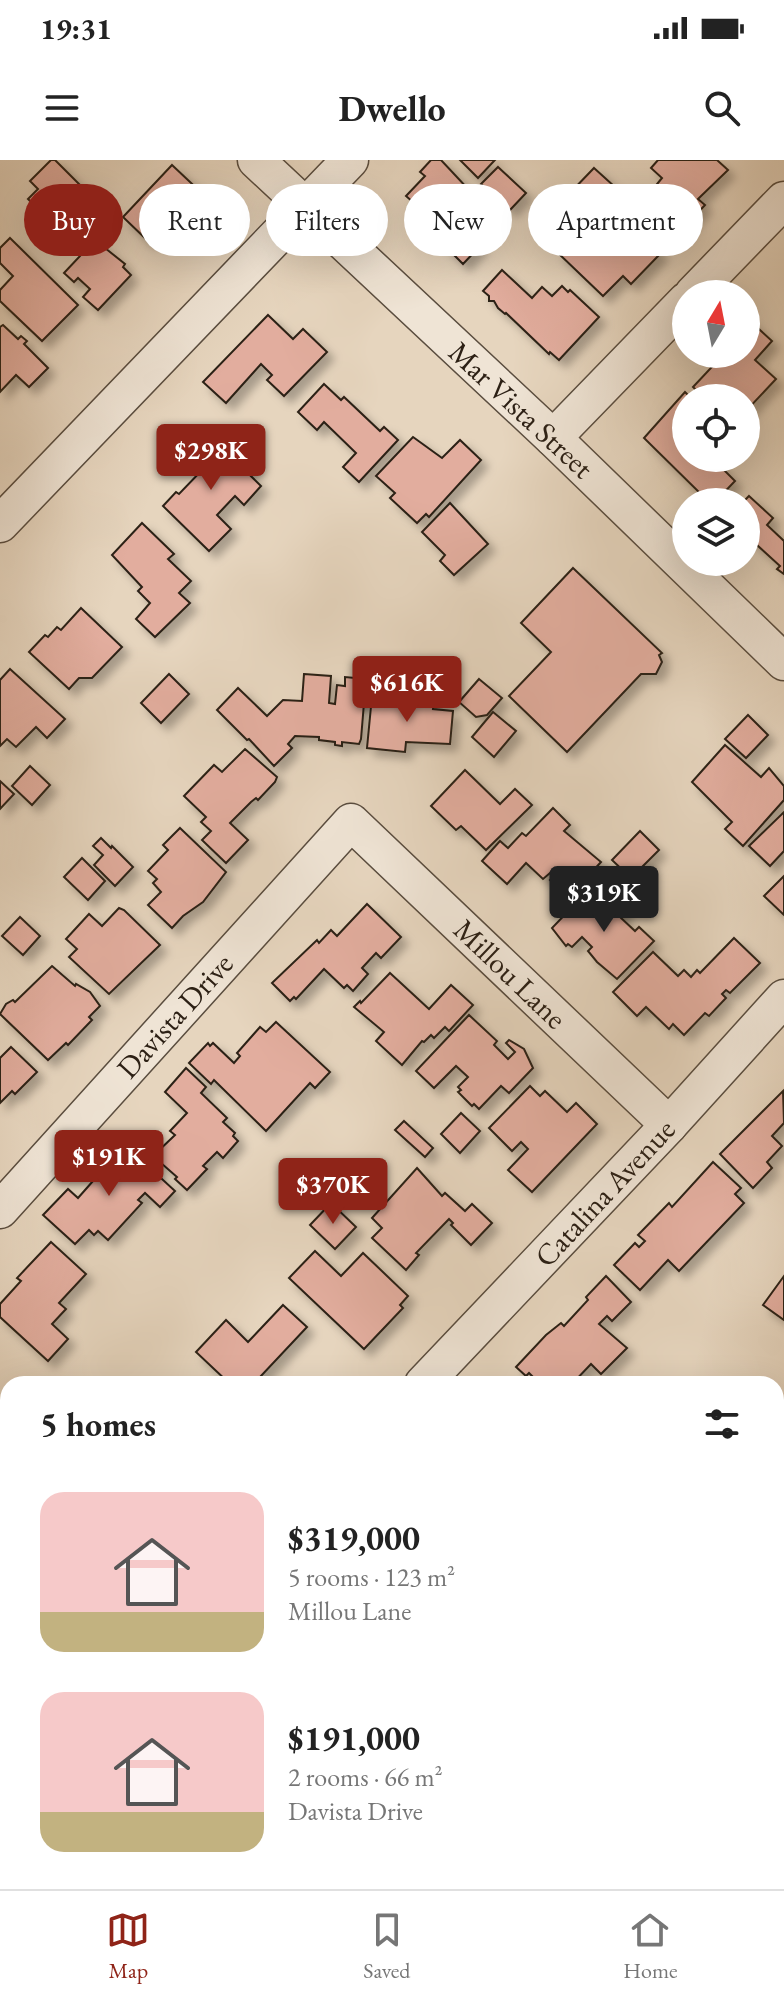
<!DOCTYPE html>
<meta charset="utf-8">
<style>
:root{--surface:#fff;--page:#f6f6f6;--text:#222;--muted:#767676;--line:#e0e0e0;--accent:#8f2418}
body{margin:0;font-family:"EB Garamond",serif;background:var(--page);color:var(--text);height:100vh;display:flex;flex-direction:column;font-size:30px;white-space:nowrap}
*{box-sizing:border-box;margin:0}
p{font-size:26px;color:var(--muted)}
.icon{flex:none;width:44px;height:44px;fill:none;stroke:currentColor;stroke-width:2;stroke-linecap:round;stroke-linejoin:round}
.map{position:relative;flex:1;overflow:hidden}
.sheet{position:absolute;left:0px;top:1216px;width:784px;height:514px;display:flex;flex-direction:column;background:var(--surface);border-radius:24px 24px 0 0;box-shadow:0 8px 32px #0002}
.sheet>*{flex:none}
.top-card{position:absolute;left:24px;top:24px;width:736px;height:72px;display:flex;gap:16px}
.needle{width:52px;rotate:10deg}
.tools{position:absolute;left:672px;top:120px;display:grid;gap:16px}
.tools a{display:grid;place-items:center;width:88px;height:88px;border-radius:50%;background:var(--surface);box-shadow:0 8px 32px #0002;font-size:40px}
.price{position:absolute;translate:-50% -68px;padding:0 18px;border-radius:8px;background:var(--accent);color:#fff;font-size:26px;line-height:52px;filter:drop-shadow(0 2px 4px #0008)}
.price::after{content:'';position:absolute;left:50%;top:48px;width:24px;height:18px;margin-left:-12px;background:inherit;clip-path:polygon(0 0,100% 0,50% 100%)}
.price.selected{background:#222;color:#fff}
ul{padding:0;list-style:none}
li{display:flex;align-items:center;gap:24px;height:200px;padding:0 40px}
li span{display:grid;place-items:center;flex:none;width:224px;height:160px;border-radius:24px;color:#555}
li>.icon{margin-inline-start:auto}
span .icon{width:96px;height:96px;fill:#fffc;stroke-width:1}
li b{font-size:34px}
h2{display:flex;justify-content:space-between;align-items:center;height:96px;padding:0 40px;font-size:34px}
.pill{padding:0 28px;border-radius:36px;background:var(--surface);box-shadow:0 8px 32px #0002;font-size:28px;line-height:72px}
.pill.selected{background:var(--accent);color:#fff}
.status{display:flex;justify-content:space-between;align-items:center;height:56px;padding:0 40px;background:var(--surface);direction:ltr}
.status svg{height:22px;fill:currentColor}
header{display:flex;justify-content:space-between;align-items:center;height:104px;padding:0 40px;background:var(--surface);font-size:36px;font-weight:700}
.dock{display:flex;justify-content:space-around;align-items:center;height:112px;border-top:2px solid var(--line);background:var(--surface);font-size:22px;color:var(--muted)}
.dock a{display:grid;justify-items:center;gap:4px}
.dock .selected{color:var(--accent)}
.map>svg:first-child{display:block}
.building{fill:#e2ad9e;stroke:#2c2015;stroke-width:2;filter:url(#shadow)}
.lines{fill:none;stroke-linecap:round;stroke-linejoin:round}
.minor-casing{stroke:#5a4d3f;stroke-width:39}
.minor{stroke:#efe4d5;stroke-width:36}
.labels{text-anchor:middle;stroke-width:6;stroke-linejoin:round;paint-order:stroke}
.street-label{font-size:30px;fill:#2c2015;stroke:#efe4d5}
</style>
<div class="status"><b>19:31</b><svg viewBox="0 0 49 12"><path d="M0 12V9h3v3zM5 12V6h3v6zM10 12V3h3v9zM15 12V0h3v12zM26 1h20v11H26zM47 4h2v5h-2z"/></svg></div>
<header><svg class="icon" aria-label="menu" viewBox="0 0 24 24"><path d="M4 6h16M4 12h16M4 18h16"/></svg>Dwello<svg class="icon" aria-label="search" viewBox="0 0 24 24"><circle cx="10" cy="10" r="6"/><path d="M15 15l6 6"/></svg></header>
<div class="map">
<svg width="784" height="1729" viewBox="0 0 784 1729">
<defs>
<filter id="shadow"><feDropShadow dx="7" dy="7" stdDeviation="4" flood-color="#0004"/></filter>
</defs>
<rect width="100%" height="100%" fill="#e6d5be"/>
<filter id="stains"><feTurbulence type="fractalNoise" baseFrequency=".0025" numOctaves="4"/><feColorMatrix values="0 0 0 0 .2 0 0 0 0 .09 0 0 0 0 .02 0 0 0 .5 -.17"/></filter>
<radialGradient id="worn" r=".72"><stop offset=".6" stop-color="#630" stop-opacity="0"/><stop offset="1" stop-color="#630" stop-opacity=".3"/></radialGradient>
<g class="building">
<polygon points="51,0 55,0 89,34 66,57 58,49 48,59 28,39 38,29 30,21"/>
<polygon points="431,0 441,0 470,31 460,42 465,47 457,55 466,63 464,67 470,73 468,75 480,86 463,104 443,84 449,78 436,66 430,72 407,50 414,43 406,36 425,16 420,12"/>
<polygon points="460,0 495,0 478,18"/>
<polygon points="658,0 717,0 728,10 698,39 705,45 675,77 640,45 662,18 651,8"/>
<polygon points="172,5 207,38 186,60 182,57 178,61 173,56 148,81 123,57"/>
<polygon points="498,7 526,33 510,50 481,24"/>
<polygon points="594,8 615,27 589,55 568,35"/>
<polygon points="621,55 661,93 631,124 623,116 603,136 557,92 577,71 578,73 582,69 588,75 603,60 610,67"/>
<polygon points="10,78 78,145 42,181 0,141 0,130 13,116 0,103 0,88"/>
<polygon points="95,80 125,104 123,107 131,115 98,150 83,137 90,129 78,118 74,122 64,113"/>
<polygon points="502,110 532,138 542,127 552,136 562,126 568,132 570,130 599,157 559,200 550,192 549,194 506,153 505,154 498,148 494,141 489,141 489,136 483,131"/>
<polygon points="268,155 293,179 303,169 327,192 284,236 267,220 272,215 261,204 226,243 203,222"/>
<polygon points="749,160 772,181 755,200 776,219 746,251 746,238 704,238 693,227 724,194 746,194 746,163"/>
<polygon points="3,165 18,179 21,176 27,181 24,184 48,208 29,227 16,215 0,232 0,167"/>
<polygon points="324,224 341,240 344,237 380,271 384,267 398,280 359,322 343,307 356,293 324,262 317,270 298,252"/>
<polygon points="685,232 691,238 686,238 686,298 712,298 735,321 715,342 709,342 644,278"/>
<polygon points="205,271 261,326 244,345 235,336 217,355 231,369 209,391 163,346 176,332 179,334 205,307 187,289"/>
<polygon points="413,277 442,298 460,280 481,300 429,357 426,354 417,363 390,338 395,333 376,316"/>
<polygon points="749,336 773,358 767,365 784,381 784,414 777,409 780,406 746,375 746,342 743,342"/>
<polygon points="450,343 488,384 454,415 440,401 445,395 422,372"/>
<polygon points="142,363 174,394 168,399 191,421 179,433 190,443 155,477 136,459 150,443 138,431 142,427 112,395"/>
<polygon points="573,408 662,493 659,495 662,502 656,514 641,514 567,592 509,536 551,492 521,463"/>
<polygon points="81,448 122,487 92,518 79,518 69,529 29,492 45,475 48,477 57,467 61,470"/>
<polygon points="10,509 65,559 47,578 36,567 16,587 7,579 0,586 0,520"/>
<polygon points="169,514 189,534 161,563 141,543"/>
<polygon points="304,514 331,516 329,543 335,544 337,525 345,526 345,517 366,519 361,579 359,584 342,582 342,586 335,585 335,582 319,580 319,577 295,576 288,584 292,588 274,606 249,579 247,580 217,550 238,528 267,556 283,540 302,541"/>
<polygon points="479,519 502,538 487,555 476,557 459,542"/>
<polygon points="372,536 434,542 433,549 453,551 450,584 406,582 405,592 367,588"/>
<polygon points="493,552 516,571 494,597 472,577"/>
<polygon points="748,555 768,575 746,598 725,579"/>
<polygon points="725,585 761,617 769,608 784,626 784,640 743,686 725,669 732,662 692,622"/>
<polygon points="245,589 277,617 275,622 258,640 256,638 251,642 230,663 248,680 226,703 202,680 211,671 201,662 206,657 184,636 214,605 222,612"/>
<polygon points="30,606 50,625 32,645 12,626"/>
<polygon points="465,610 500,644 515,629 532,645 486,690 461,666 456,670 431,646"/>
<polygon points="0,621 14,634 0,649"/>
<polygon points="553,648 570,665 564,671 601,702 568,738 550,720 554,716 550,713 543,719 526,703 507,724 482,701 500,681 508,688 522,673 526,676"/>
<polygon points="784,652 784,691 770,706 749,686"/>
<polygon points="180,668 226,712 203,742 183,756 172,768 148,745 161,732 153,723 157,719 148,711 168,690 163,685"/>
<polygon points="640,671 659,690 631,718 612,700"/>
<polygon points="101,678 111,688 112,686 133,707 115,726 94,705 103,695 93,686"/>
<polygon points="82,698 105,721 88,740 64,717"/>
<polygon points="784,716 784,755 764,736"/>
<polygon points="606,730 626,751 620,757 635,771 639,767 654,781 617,819 597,802 588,791 592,787 582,777 572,787 568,784 566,786 552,768 578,741 587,750"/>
<polygon points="367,744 401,777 381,798 376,793 362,808 368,814 353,831 347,825 344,828 324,809 296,839 294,837 290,841 272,823 317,780 319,783 331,770 337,776"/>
<polygon points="119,748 124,750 160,785 109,834 69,797 77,789 66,779 89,754 102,766"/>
<polygon points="20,757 40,776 23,795 2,776"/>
<polygon points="734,778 760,803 730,833 726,830 722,834 726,838 709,856 705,853 684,875 673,864 669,869 646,847 637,856 613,832 653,792 678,816 684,810 691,817 697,810 700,813"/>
<polygon points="52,806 75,826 76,824 90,832 100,846 89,857 92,860 68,885 66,883 48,900 0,854 6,844 13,840 15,842"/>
<polygon points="390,813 429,849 451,825 473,845 449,871 445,867 434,878 431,875 424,882 422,881 402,905 376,881 384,872 354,847 360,841 361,843"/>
<polygon points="469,855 497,881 494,885 508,899 515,892 506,883 509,880 524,889 533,908 509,933 501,926 479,949 474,944 472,946 458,932 461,930 458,927 468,917 456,906 434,928 416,911"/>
<polygon points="276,862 330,912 315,928 310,923 266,971 214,920 211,924 189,903 208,883 210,886 213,883 234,903 240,896 237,893 260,867 266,872"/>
<polygon points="11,887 37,912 15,934 12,931 0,943 0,898"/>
<polygon points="186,908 206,927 201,933 227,958 223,962 235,973 233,976 238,981 223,998 217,992 203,1006 207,1009 187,1030 175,1019 177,1017 153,996 175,975 170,971 187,953 165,932"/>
<polygon points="530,926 540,936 545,931 567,952 576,943 597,964 532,1032 508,1010 528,989 521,982 512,991 489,968"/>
<polygon points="783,931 784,963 772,976 782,986 767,1002 772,1008 753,1028 720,994"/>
<polygon points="461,953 480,971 460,993 441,974"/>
<polygon points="404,961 433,988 425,997 395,970"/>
<polygon points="124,984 175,1031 160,1047 145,1033 138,1040 142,1043 108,1080 98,1071 94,1075 89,1070 75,1084 43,1055 68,1029 78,1038 93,1021 94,1008 102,1008"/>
<polygon points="713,1002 741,1028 735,1034 744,1043 679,1111 668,1100 640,1130 614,1105 635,1083 639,1087 645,1081 638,1075 669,1043 672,1047"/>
<polygon points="417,1008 442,1036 445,1033 465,1051 472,1044 492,1063 471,1085 451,1065 453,1063 449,1059 416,1093 419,1095 406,1110 372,1078 382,1068 372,1058"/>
<polygon points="331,1043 356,1067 335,1089 310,1065"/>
<polygon points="51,1082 86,1114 59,1143 66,1149 52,1164 68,1179 48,1201 0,1157 0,1144 21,1121 17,1118"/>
<polygon points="315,1091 341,1116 363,1093 408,1136 400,1145 403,1148 364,1189 289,1118"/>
<polygon points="606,1116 631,1142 612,1161 607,1156 599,1164 627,1188 601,1214 591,1204 572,1224 540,1224 529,1213 526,1216 516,1207 546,1175 561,1163 564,1166 588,1140 586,1137"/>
<polygon points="784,1116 784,1160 763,1145"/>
<polygon points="283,1145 307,1167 260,1217 267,1224 230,1224 196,1192 226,1160 248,1182"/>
<polygon points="8,1448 8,1517 7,1518 0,1511 0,1457"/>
<polygon points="30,1722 102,1722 95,1729 73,1729 70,1726 68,1729 31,1729 27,1725"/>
</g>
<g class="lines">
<defs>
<g id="minor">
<polyline points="256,0 553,278 784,502"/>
<polyline points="693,134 784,40"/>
<polyline points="553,278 686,141"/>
<polyline points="0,364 350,0"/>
<polyline points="0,1050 351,662 669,965"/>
<polyline points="423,1224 669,965 784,838"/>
<polyline points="0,1668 8,1660"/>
</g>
</defs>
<use href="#minor" class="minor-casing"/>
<use href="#minor" class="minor"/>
</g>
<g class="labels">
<g class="street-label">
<text transform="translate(521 250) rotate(43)" y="10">Mar Vista Street</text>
<text transform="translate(510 814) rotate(44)" y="10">Millou Lane</text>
<text transform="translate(175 856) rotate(-48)" y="10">Davista Drive</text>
<text transform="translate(605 1033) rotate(-47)" y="10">Catalina Avenue</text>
</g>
</g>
<rect width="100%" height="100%" filter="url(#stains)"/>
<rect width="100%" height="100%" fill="url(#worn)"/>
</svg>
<div class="tools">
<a><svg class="needle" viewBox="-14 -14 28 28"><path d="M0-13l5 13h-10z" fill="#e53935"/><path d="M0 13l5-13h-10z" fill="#767676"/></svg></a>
<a><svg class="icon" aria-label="locate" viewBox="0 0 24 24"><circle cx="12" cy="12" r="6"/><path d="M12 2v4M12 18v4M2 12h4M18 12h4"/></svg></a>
<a><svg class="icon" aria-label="layers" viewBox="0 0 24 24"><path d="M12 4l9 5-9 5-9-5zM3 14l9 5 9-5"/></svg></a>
</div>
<b class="price" style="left:211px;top:332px">$298K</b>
<b class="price" style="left:407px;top:564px">$616K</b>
<b class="price selected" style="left:604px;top:774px">$319K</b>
<b class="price" style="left:109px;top:1038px">$191K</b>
<b class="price" style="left:333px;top:1066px">$370K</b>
<div class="top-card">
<a class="pill selected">Buy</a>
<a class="pill">Rent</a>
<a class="pill">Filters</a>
<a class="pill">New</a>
<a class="pill">Apartment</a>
</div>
<section class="sheet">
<h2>5 homes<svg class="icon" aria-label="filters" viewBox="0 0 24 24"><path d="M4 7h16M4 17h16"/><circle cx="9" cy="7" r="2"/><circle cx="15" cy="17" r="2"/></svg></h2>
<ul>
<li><span style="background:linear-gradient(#f6c9c9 75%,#c2b280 0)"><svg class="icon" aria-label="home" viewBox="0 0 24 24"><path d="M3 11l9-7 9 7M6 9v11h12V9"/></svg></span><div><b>$319,000</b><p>5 rooms · 123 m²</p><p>Millou Lane</p></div></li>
<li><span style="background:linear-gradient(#f6c9c9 75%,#c2b280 0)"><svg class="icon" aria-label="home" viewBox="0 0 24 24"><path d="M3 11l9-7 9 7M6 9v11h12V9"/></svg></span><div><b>$191,000</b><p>2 rooms · 66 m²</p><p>Davista Drive</p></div></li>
</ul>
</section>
</div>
<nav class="dock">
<a class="selected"><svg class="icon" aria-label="map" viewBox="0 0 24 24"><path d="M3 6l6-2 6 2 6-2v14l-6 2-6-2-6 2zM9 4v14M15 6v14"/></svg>Map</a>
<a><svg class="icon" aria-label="saved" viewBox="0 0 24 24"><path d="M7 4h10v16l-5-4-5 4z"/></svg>Saved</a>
<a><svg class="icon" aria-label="home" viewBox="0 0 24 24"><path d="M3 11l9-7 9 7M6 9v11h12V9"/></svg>Home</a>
</nav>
